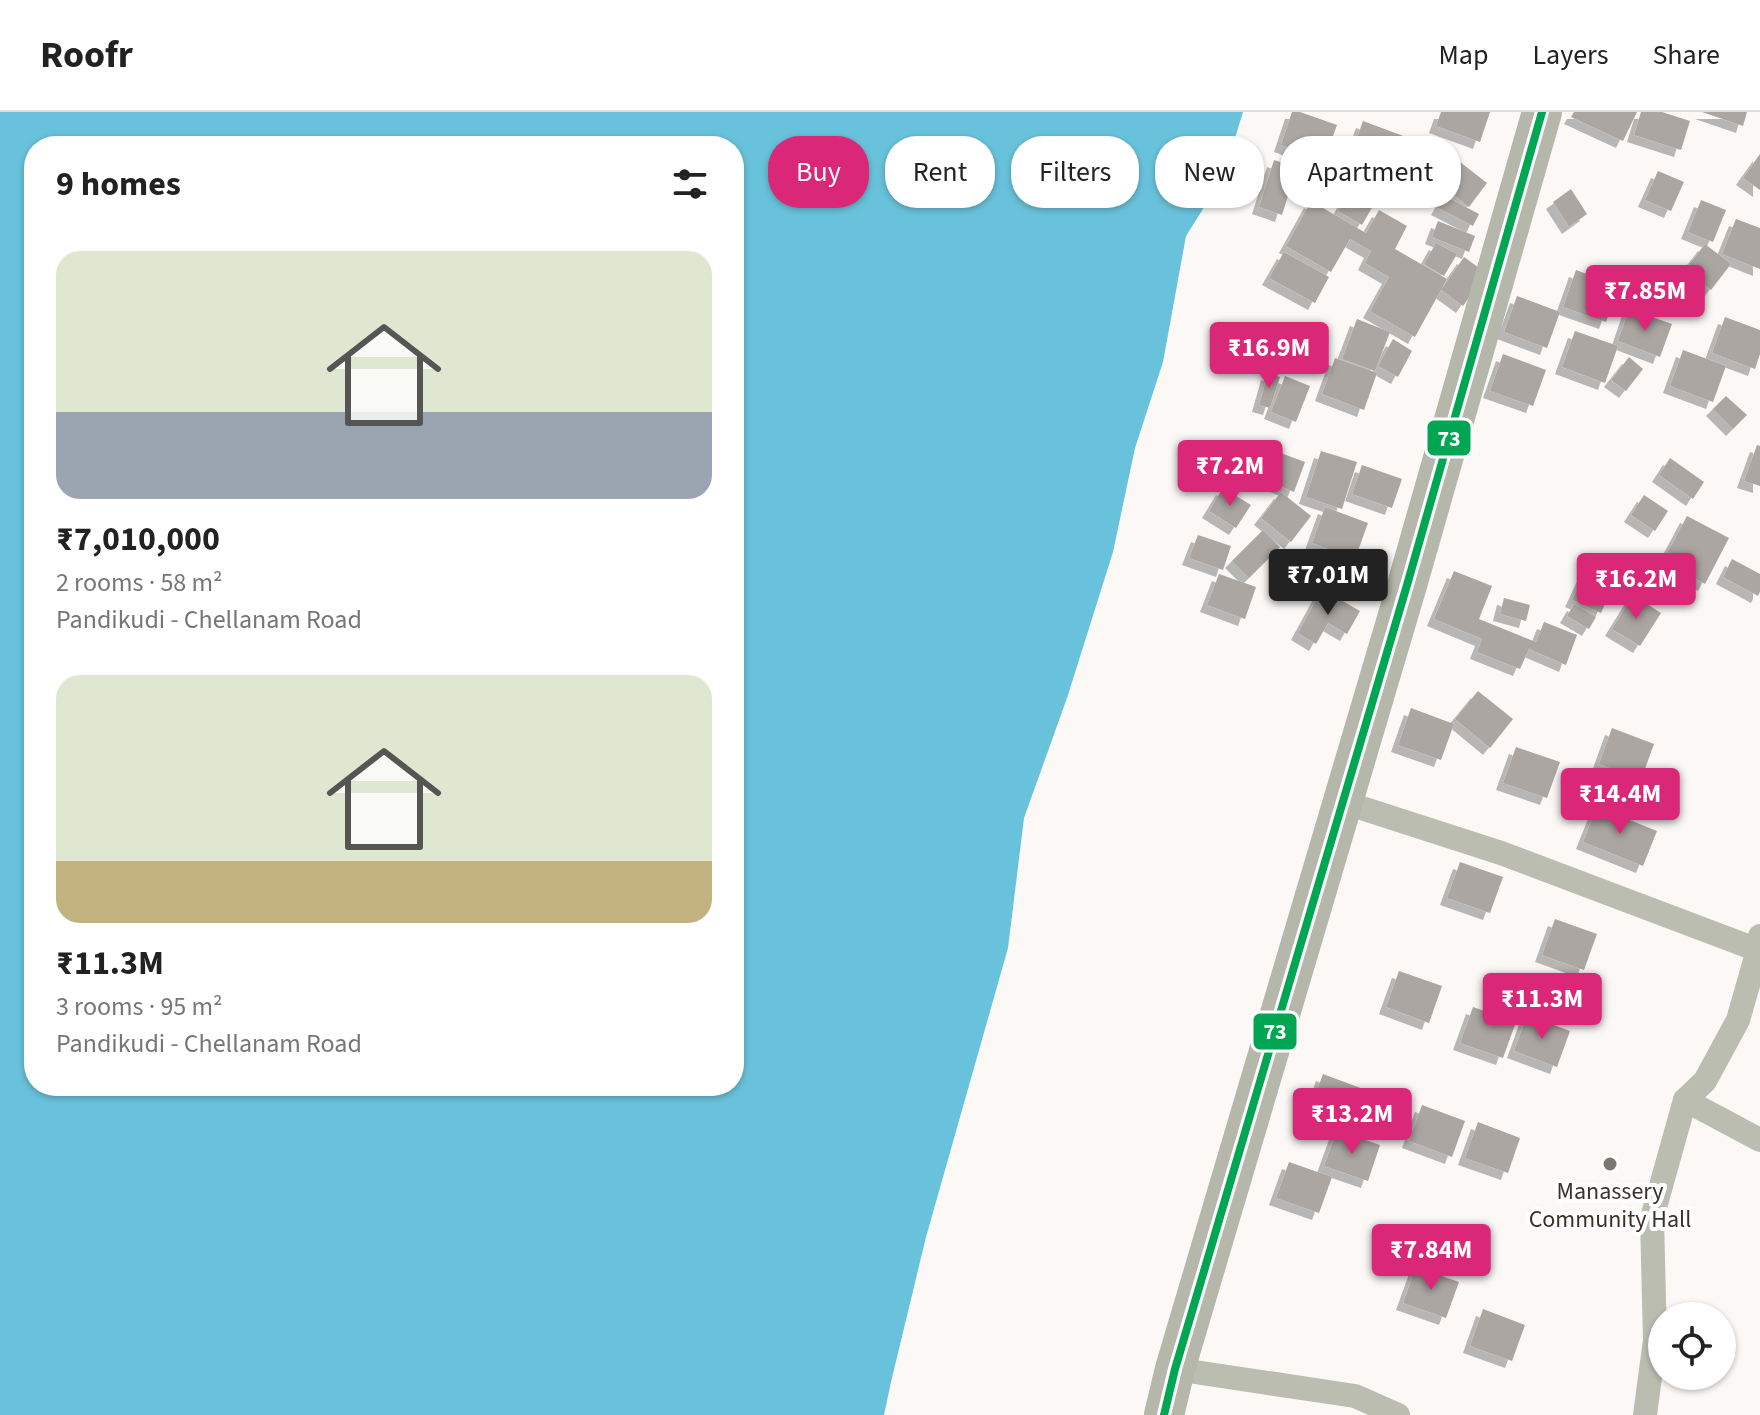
<!DOCTYPE html>
<meta charset="utf-8">
<style>
:root{--surface:#fff;--page:#f6f6f6;--text:#222;--muted:#767676;--line:#e0e0e0;--accent:#db2777}
body{margin:0;font-family:"Source Sans 3",sans-serif;background:var(--page);color:var(--text);height:100vh;display:flex;flex-direction:column;font-size:30px;white-space:nowrap}
*{box-sizing:border-box;margin:0}
p{font-size:26px;color:var(--muted)}
.icon{flex:none;width:44px;height:44px;fill:none;stroke:currentColor;stroke-width:2;stroke-linecap:round;stroke-linejoin:round}
.map{position:relative;flex:1;overflow:hidden}
.sheet{position:absolute;left:24px;top:24px;width:720px;height:960px;display:flex;flex-direction:column;background:var(--surface);border-radius:32px;box-shadow:0 2px 6px #0004}
.sheet>*{flex:none}
.guide{position:absolute;left:768px;top:24px;width:760px;height:72px;display:flex;gap:16px}
.tools{position:absolute;left:1648px;top:1190px;display:grid;gap:16px}
.tools a{display:grid;place-items:center;width:88px;height:88px;border-radius:50%;background:var(--surface);box-shadow:0 2px 6px #0004;font-size:40px}
.price{position:absolute;translate:-50% -68px;padding:0 18px;border-radius:8px;background:var(--accent);color:#fff;font-size:26px;line-height:52px;filter:drop-shadow(0 2px 4px #0008)}
.price::after{content:'';position:absolute;left:50%;top:48px;width:24px;height:18px;margin-left:-12px;background:inherit;clip-path:polygon(0 0,100% 0,50% 100%)}
.price.current{background:#222;color:#fff}
ul{padding:0;list-style:none}
li{display:grid;align-content:center;gap:16px;height:424px;padding:0 32px}
li span{display:grid;place-items:center;height:248px;border-radius:24px;color:#555}
li>.icon{margin-inline-start:auto}
span .icon{width:144px;height:144px;fill:#fffc;stroke-width:1}
li b{font-size:34px}
h2{display:flex;justify-content:space-between;align-items:center;height:96px;padding:0 32px;font-size:34px}
.pill{padding:0 28px;border-radius:32px;background:var(--surface);box-shadow:0 2px 6px #0004;font-size:28px;line-height:72px}
.pill.current{background:var(--accent);color:#fff}
header{display:flex;align-items:center;gap:48px;box-sizing:border-box;height:112px;padding:0 40px;background:var(--surface);border-bottom:2px solid var(--line)}
header strong{font-size:38px}
nav{display:flex;gap:44px;margin-inline-start:auto;font-size:28px}
.map>svg:first-child{display:block}
.water{fill:#69c2db;fill-rule:evenodd}
.building{fill:#aca6a2;filter:url(#shadow)}
.lines{fill:none;stroke-linecap:round;stroke-linejoin:round}
.street{stroke:#bbbdb1;stroke-width:24}
.primary{stroke:#b6b7ab;stroke-width:40}
.bus-1-casing{stroke:#fff;stroke-width:14}
.bus-1{stroke:#00a651;stroke-width:8}
.poi-dot{fill:#7e7770;stroke:#fff;stroke-width:3}
.labels{text-anchor:middle;stroke-width:8;stroke-linejoin:round;paint-order:stroke}
.poi-label{font-size:24px;fill:#3a3128;stroke:#fff}
.line-badge{stroke:#fff;stroke-width:3}
.badge-label{font-size:22px;text-anchor:middle;font-weight:bold;fill:#fff}
</style>
<header>
<strong>Roofr</strong>
<nav><a>Map</a><a>Layers</a><a>Share</a></nav>
</header>
<div class="map">
<svg width="1760" height="1303" viewBox="0 0 1760 1303">
<defs>
<filter id="shadow"><feDropShadow dx="-7" dy="7" stdDeviation="0" flood-color="#0004"/></filter>
</defs>
<rect width="100%" height="100%" fill="#fbf8f6"/>
<path class="water" d="M0 0H1243L1223 65 1186 124 1163 250 1135 336 1113 440 1067 586 1024 706 1008 836 926 1125 891 1270 884 1303H0ZM34 34H734V974H34Z"/>
<g class="building">
<polygon points="1292,0 1300,0 1337,13 1324,49 1281,33"/>
<polygon points="1441,0 1490,0 1480,30 1436,14"/>
<polygon points="1574,0 1637,0 1623,29 1571,5"/>
<polygon points="1641,0 1662,0 1690,9 1681,38 1634,23"/>
<polygon points="1702,0 1747,0 1743,14"/>
<polygon points="1363,9 1406,25 1393,61 1350,45"/>
<polygon points="1760,42 1760,78 1743,66"/>
<polygon points="1274,48 1297,55 1282,103 1259,95"/>
<polygon points="1460,50 1487,71 1469,95 1442,74"/>
<polygon points="1658,59 1684,70 1671,99 1645,88"/>
<polygon points="1571,77 1587,102 1569,115 1553,90"/>
<polygon points="1349,81 1373,94 1362,113 1338,99"/>
<polygon points="1445,84 1479,102 1473,114 1438,96"/>
<polygon points="1701,88 1726,98 1713,130 1688,120"/>
<polygon points="1311,89 1366,121 1379,98 1407,114 1395,137 1447,167 1415,225 1370,199 1389,165 1365,151 1371,139 1350,127 1331,160 1286,134"/>
<polygon points="1736,107 1760,116 1760,157 1722,142"/>
<polygon points="1438,109 1475,124 1469,140 1432,125"/>
<polygon points="1436,131 1457,142 1444,164 1424,152"/>
<polygon points="1705,132 1731,152 1711,178 1685,158"/>
<polygon points="1284,140 1329,165 1315,191 1269,166"/>
<polygon points="1464,145 1486,161 1463,194 1441,178"/>
<polygon points="1576,158 1619,174 1606,210 1563,195"/>
<polygon points="1517,184 1560,200 1547,236 1504,220"/>
<polygon points="1629,197 1672,212 1660,245 1618,229"/>
<polygon points="1725,205 1760,218 1760,242 1755,257 1712,241"/>
<polygon points="1357,207 1390,220 1375,259 1342,247"/>
<polygon points="1575,219 1618,234 1605,271 1562,255"/>
<polygon points="1393,227 1412,239 1398,265 1378,254"/>
<polygon points="1683,238 1726,254 1713,290 1670,274"/>
<polygon points="1503,242 1546,258 1533,294 1490,279"/>
<polygon points="1629,245 1643,257 1626,279 1611,268"/>
<polygon points="1335,246 1377,261 1364,298 1322,282"/>
<polygon points="1268,261 1280,265 1270,296 1259,293"/>
<polygon points="1285,264 1310,274 1296,310 1271,300"/>
<polygon points="1726,284 1747,303 1733,317 1713,297"/>
<polygon points="1757,333 1760,334 1760,374 1744,369"/>
<polygon points="1270,337 1305,350 1294,380 1258,365"/>
<polygon points="1321,339 1357,350 1342,397 1306,385"/>
<polygon points="1670,346 1704,370 1693,387 1659,363"/>
<polygon points="1362,353 1402,367 1392,396 1352,382"/>
<polygon points="1223,376 1251,393 1236,416 1209,399"/>
<polygon points="1281,380 1311,404 1291,430 1261,406"/>
<polygon points="1644,383 1668,399 1655,419 1631,403"/>
<polygon points="1325,395 1368,411 1355,447 1312,431"/>
<polygon points="1687,404 1729,426 1705,472 1663,449"/>
<polygon points="1263,418 1280,435 1249,466 1232,449"/>
<polygon points="1198,423 1231,434 1223,458 1189,446"/>
<polygon points="1732,447 1760,462 1760,480 1758,484 1723,465"/>
<polygon points="1588,454 1616,467 1601,501 1572,488"/>
<polygon points="1454,459 1492,474 1479,507 1536,530 1544,510 1577,523 1566,553 1529,537 1520,557 1477,540 1482,527 1434,507"/>
<polygon points="1219,462 1256,475 1245,507 1207,493"/>
<polygon points="1322,477 1360,499 1347,522 1328,511 1316,532 1298,521"/>
<polygon points="1633,483 1661,501 1640,534 1612,517"/>
<polygon points="1504,486 1530,493 1526,509 1500,502"/>
<polygon points="1574,492 1596,505 1589,517 1567,504"/>
<polygon points="1478,579 1513,607 1490,636 1455,607"/>
<polygon points="1411,596 1454,612 1441,648 1398,633"/>
<polygon points="1612,616 1654,632 1641,668 1599,652"/>
<polygon points="1516,635 1560,650 1547,686 1503,671"/>
<polygon points="1597,695 1657,719 1643,754 1583,730"/>
<polygon points="1460,750 1503,765 1490,801 1447,786"/>
<polygon points="1555,807 1597,822 1584,858 1542,843"/>
<polygon points="1399,859 1442,874 1429,911 1386,895"/>
<polygon points="1473,895 1516,910 1503,946 1460,931"/>
<polygon points="1527,903 1570,919 1557,955 1514,939"/>
<polygon points="1323,962 1366,978 1353,1014 1310,998"/>
<polygon points="1422,993 1465,1009 1452,1045 1409,1029"/>
<polygon points="1478,1010 1520,1026 1508,1061 1465,1046"/>
<polygon points="1337,1018 1380,1033 1368,1069 1324,1054"/>
<polygon points="1289,1050 1332,1065 1319,1101 1276,1086"/>
<polygon points="1416,1155 1459,1170 1446,1206 1403,1191"/>
<polygon points="1483,1197 1525,1213 1512,1249 1470,1234"/>
</g>
<g class="lines">
<g class="street">
<polyline points="1343,690 1501,741 1758,838"/>
<polyline points="1685,988 1760,1028"/>
<polyline points="1175,1257 1355,1284 1398,1303"/>
<polyline points="1645,1303 1655,1228 1652,1106 1685,988 1705,969 1738,908 1758,838 1760,824"/>
</g>
<polyline class="primary" points="1164,1303 1175,1257 1407,473 1542,0"/>
<defs>
<polyline id="bus-1" points="1164,1303 1175,1257 1407,473 1542,0"/>
</defs>
<use href="#bus-1" class="bus-1-casing"/>
<use href="#bus-1" class="bus-1"/>
</g>
<circle class="poi-dot" cx="1610" cy="1052" r="8"/>
<g class="labels">
<g class="poi-label">
<text x="1610" y="1087">Manassery<tspan x="1610" dy="28">Community Hall</tspan></text>
</g>
</g>
<g class="line-badge">
<rect x="1426" y="307" width="46" height="38" rx="8" fill="#00a651"/>
<rect x="1252" y="900" width="46" height="39" rx="8" fill="#00a651"/>
</g>
<g class="badge-label">
<text x="1449" y="334">73</text>
<text x="1275" y="927">73</text>
</g>
</svg>
<div class="tools">
<a><svg class="icon" aria-label="locate" viewBox="0 0 24 24"><circle cx="12" cy="12" r="6"/><path d="M12 2v4M12 18v4M2 12h4M18 12h4"/></svg></a>
</div>
<b class="price" style="left:1645px;top:221px">₹7.85M</b>
<b class="price" style="left:1269px;top:278px">₹16.9M</b>
<b class="price" style="left:1230px;top:396px">₹7.2M</b>
<b class="price current" style="left:1328px;top:505px">₹7.01M</b>
<b class="price" style="left:1636px;top:509px">₹16.2M</b>
<b class="price" style="left:1620px;top:724px">₹14.4M</b>
<b class="price" style="left:1542px;top:929px">₹11.3M</b>
<b class="price" style="left:1352px;top:1044px">₹13.2M</b>
<b class="price" style="left:1431px;top:1180px">₹7.84M</b>
<div class="guide">
<a class="pill current">Buy</a>
<a class="pill">Rent</a>
<a class="pill">Filters</a>
<a class="pill">New</a>
<a class="pill">Apartment</a>
</div>
<section class="sheet">
<h2>9 homes<svg class="icon" aria-label="filters" viewBox="0 0 24 24"><path d="M4 7h16M4 17h16"/><circle cx="9" cy="7" r="2"/><circle cx="15" cy="17" r="2"/></svg></h2>
<ul>
<li><span style="background:linear-gradient(#dfe7d0 65%,#9aa5b1 0)"><svg class="icon" aria-label="home" viewBox="0 0 24 24"><path d="M3 11l9-7 9 7M6 9v11h12V9"/></svg></span><div><b>₹7,010,000</b><p>2 rooms · 58 m²</p><p>Pandikudi - Chellanam Road</p></div></li>
<li><span style="background:linear-gradient(#dfe7d0 75%,#c2b280 0)"><svg class="icon" aria-label="home" viewBox="0 0 24 24"><path d="M3 11l9-7 9 7M6 9v11h12V9"/></svg></span><div><b>₹11.3M</b><p>3 rooms · 95 m²</p><p>Pandikudi - Chellanam Road</p></div></li>
</ul>
</section>
</div>
